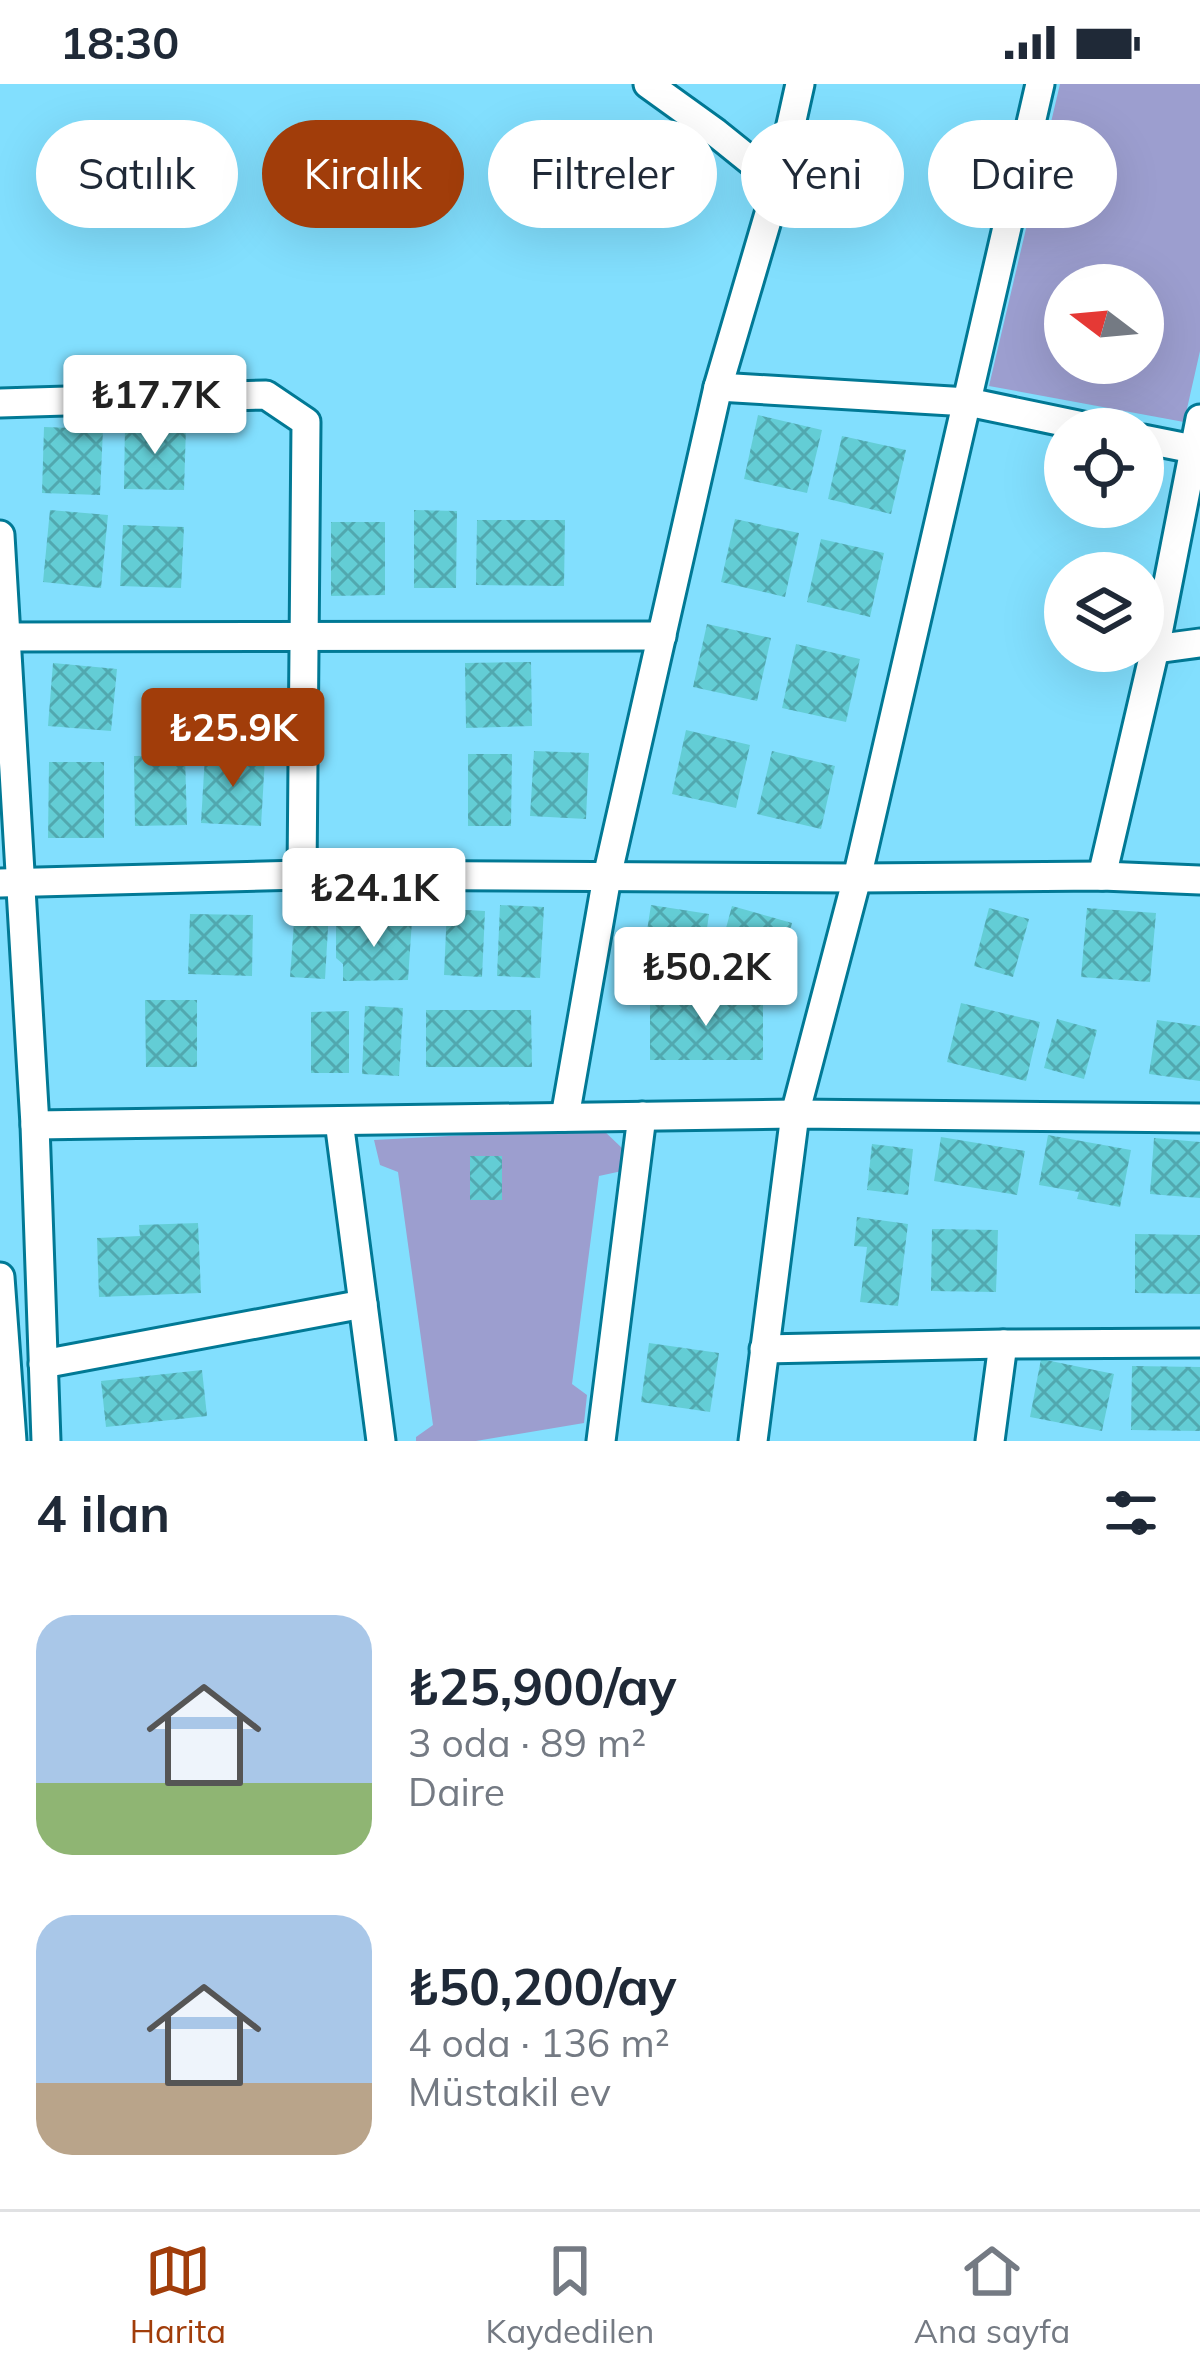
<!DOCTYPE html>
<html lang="tr">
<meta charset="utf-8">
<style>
:root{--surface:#fff;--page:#f2f2f3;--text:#1f2937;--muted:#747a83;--line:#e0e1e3;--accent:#a13d0a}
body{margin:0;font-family:Mulish,sans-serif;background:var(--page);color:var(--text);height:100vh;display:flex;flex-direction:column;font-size:45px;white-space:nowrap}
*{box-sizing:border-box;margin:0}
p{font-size:39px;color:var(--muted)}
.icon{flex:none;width:66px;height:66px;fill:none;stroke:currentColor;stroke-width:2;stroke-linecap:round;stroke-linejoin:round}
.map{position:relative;height:1357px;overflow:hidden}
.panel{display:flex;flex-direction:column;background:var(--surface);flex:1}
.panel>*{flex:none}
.hud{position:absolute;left:36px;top:36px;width:1128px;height:108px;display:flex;gap:24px}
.needle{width:78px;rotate:286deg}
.buttons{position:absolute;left:1044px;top:180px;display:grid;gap:24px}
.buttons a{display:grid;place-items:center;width:120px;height:120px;border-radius:50%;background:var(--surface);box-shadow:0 12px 48px #0002;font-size:60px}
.price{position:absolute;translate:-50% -102px;padding:0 27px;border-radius:12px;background:#fff;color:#222;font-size:39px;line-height:78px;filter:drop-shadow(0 3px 6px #0008)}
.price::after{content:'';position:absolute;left:50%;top:72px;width:36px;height:27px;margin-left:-18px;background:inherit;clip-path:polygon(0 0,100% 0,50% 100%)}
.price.selected{background:var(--accent);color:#fff}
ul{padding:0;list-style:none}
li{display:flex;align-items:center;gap:36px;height:300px;padding:0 36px}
li span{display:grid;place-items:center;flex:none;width:336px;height:240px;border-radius:36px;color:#555}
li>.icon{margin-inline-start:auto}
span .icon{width:144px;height:144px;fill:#fffc;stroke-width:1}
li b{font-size:51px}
h2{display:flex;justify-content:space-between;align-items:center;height:144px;padding:0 36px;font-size:51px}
.tag{padding:0 42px;border-radius:54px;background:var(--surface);box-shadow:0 12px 48px #0002;font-size:42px;line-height:108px}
.tag.selected{background:var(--accent);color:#fff}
.status{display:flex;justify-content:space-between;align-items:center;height:84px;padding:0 60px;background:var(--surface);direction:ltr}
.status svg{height:33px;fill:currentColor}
.tabs{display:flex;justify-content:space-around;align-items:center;height:168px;border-top:3px solid var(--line);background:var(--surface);font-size:33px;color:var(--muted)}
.tabs a{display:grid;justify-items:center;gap:6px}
.tabs .selected{color:var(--accent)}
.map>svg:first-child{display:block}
.park{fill:#9c9ecf;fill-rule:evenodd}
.building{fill:url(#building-cross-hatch)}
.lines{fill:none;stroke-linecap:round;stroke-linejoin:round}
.street-casing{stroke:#017995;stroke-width:33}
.street{stroke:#fff;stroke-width:27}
</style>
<div class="status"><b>18:30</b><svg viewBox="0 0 49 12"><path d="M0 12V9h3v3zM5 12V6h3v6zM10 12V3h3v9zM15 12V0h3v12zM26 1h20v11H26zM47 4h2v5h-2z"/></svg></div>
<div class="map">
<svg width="1200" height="1357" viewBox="0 0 1200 1357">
<defs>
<pattern id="building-cross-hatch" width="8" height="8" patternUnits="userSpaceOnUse" patternTransform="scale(3)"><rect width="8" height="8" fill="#63cdd5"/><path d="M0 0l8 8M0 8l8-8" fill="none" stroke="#51a8af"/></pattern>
</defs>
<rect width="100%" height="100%" fill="#82dffe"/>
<g class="park">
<path d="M1060 0H1200V267L1184 338 989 302ZM1143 201V279H1065V201Z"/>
<polygon points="601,1044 623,1065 622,1087 599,1092 572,1300 587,1311 584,1339 476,1357 416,1357 416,1353 433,1341 398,1088 380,1081 374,1056"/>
</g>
<g class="building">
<polygon points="758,331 822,346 807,409 744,395"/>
<polygon points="125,340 186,342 184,406 124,405"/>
<polygon points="44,343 103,345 100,411 42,409"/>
<polygon points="842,352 906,366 891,430 828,415"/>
<polygon points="50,426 108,431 101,504 43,498"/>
<polygon points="414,426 457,427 456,504 414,504"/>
<polygon points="735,435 799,449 785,513 721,498"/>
<polygon points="477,436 565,436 564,502 476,501"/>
<polygon points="331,438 385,438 385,511 331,512"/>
<polygon points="123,441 184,443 181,504 120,502"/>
<polygon points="821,455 884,469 870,533 807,518"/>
<polygon points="707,540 771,554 757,617 693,603"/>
<polygon points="796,560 860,575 846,638 782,624"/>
<polygon points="531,578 532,642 466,644 465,579"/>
<polygon points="53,579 117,585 111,647 48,642"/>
<polygon points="686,646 750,661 736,724 672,710"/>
<polygon points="534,667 589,669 586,735 530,732"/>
<polygon points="772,667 835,682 821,745 757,730"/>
<polygon points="468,670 512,670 511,742 468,742"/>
<polygon points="185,671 187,741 135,742 134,672"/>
<polygon points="205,671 265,674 261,742 201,739"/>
<polygon points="49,678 104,678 104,754 48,754"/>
<polygon points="500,821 544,823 540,894 497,892"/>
<polygon points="651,821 709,830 700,894 641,885"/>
<polygon points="732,822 792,839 777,897 716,881"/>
<polygon points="989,824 1029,835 1013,893 974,882"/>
<polygon points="1087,824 1156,829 1150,898 1081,893"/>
<polygon points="295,825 329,827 325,895 290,893"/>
<polygon points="447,825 485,827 482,893 444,891"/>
<polygon points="190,830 253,831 252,892 188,890"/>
<polygon points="412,836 408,896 343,897 343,880 336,874 336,838"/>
<rect x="650" y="915" width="113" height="61"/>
<polygon points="145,916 197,916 197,983 146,983"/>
<polygon points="961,919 1040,938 1026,997 947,978"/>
<polygon points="365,922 403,924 399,992 362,990"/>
<polygon points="426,926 531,926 532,983 426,983"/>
<polygon points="349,927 349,989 311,989 311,928"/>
<polygon points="1057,935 1097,946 1084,995 1044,984"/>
<polygon points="1157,936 1200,942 1200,997 1149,990"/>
<polygon points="1048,1051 1131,1066 1120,1123 1077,1115 1079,1108 1039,1101"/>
<polygon points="941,1053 1025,1067 1017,1111 934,1097"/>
<polygon points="1154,1054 1200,1058 1200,1114 1150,1110"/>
<polygon points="872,1060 913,1065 908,1111 867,1106"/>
<rect x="470" y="1072" width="32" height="44"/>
<polygon points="857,1133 908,1140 898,1222 860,1218 867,1163 854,1162"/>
<polygon points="198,1139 201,1209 99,1213 97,1154 140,1152 139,1141"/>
<polygon points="932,1145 998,1146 996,1208 931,1207"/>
<polygon points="1135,1150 1200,1151 1200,1210 1135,1209"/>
<polygon points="649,1259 719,1269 710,1328 641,1318"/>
<polygon points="1041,1275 1114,1290 1102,1347 1030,1333"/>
<polygon points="1132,1282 1200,1283 1200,1347 1131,1346"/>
<polygon points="202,1286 207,1332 106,1343 101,1297"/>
</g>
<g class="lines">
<defs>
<g id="street">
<polyline points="648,0 716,49 778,99"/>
<polyline points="718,303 968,318 1097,345"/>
<polyline points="0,319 266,311 306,338 302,791"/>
<polyline points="1143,355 1193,365"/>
<polyline points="0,451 35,1041 46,1357"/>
<polyline points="6,553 662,552"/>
<polyline points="1155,565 1200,559"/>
<polyline points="1102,792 1155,565 1200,335"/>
<polyline points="0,799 302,791 857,794 1102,792 1200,796"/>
<polyline points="565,1033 607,793 718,303 778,99 800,0"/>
<polyline points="339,1037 381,1357"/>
<polyline points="35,1041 795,1030 1200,1034"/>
<polyline points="0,1193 12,1357"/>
<polyline points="764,1265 1003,1260 1200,1259"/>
<polyline points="43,1280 363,1220"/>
<polyline points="601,1357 642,1032"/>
<polyline points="753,1357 795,1030 857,794 1040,0"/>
<polyline points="990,1357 1003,1260"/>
</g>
</defs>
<use href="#street" class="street-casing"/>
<use href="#street" class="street"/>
</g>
</svg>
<div class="buttons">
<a><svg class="needle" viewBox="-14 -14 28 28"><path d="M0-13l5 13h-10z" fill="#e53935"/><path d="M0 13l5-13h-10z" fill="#747a83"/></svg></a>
<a><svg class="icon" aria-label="locate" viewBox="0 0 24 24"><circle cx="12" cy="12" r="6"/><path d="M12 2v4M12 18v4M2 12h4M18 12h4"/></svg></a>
<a><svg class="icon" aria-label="layers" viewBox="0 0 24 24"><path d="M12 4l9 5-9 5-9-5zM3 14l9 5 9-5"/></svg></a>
</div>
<b class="price" style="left:155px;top:373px">₺17.7K</b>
<b class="price selected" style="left:233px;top:706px">₺25.9K</b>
<b class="price" style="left:374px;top:866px">₺24.1K</b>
<b class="price" style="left:706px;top:945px">₺50.2K</b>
<div class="hud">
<a class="tag">Satılık</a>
<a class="tag selected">Kiralık</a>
<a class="tag">Filtreler</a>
<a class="tag">Yeni</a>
<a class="tag">Daire</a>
</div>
</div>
<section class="panel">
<h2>4 ilan<svg class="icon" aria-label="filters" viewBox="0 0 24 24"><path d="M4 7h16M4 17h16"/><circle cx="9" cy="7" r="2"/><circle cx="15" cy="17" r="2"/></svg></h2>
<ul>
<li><span style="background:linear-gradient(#a9c7e8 70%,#8fb573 0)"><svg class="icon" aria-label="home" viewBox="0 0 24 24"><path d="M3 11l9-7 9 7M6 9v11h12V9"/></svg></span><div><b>₺25,900/ay</b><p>3 oda · 89 m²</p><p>Daire</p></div></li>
<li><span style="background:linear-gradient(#a9c7e8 70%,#b9a48a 0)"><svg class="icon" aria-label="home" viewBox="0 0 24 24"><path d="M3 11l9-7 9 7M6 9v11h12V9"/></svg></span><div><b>₺50,200/ay</b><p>4 oda · 136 m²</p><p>Müstakil ev</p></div></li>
</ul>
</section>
<nav class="tabs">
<a class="selected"><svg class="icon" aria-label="map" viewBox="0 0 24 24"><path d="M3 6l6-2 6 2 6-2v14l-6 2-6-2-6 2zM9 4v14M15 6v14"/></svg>Harita</a>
<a><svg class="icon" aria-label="saved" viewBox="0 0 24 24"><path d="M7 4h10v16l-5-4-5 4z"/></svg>Kaydedilen</a>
<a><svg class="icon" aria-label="home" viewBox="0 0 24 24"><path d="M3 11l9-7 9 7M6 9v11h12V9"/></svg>Ana sayfa</a>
</nav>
